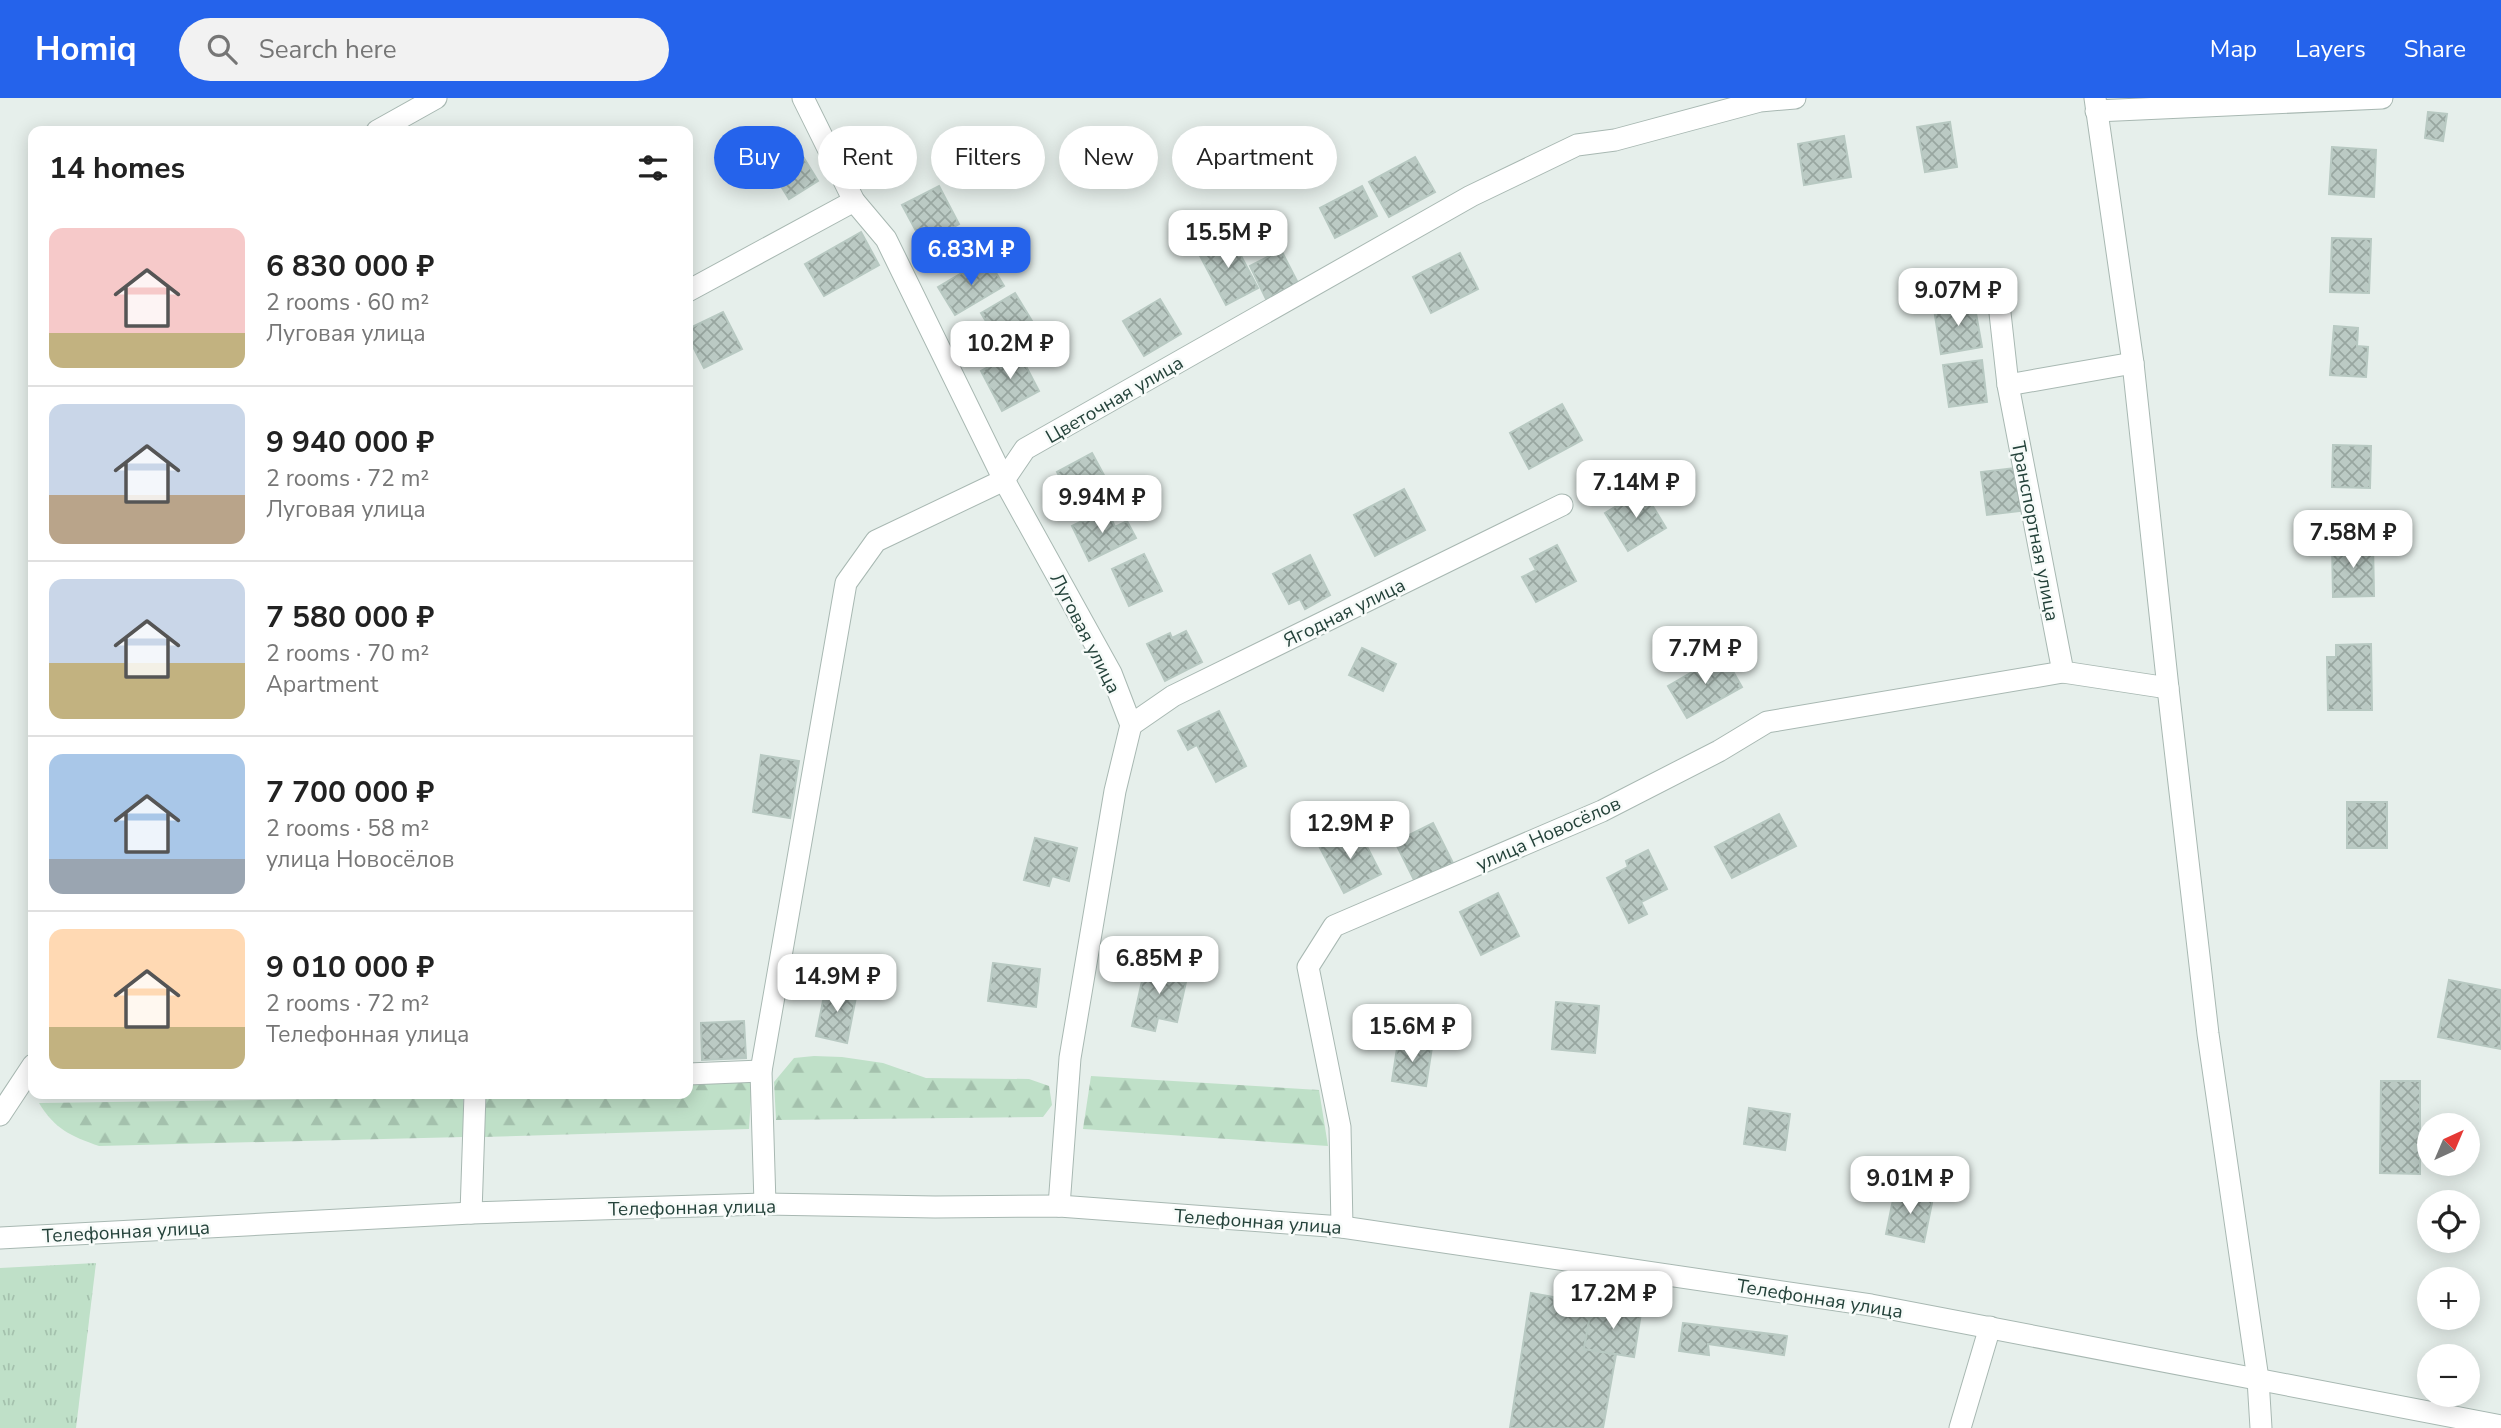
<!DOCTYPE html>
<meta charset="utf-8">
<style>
:root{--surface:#fff;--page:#f2f2f2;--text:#222;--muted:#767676;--line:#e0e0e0;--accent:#2563eb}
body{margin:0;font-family:"Nunito Sans",sans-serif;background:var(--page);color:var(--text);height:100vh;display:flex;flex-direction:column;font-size:26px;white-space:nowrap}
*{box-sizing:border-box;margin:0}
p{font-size:23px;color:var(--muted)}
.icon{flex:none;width:38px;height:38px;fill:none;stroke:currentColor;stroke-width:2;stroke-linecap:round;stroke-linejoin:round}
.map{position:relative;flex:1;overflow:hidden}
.details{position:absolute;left:28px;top:28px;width:665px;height:973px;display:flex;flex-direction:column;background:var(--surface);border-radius:14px;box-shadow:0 4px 18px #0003}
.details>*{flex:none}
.banner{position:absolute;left:714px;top:28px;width:665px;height:63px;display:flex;gap:14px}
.needle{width:46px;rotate:44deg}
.buttons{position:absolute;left:2417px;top:1015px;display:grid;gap:14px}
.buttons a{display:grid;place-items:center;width:63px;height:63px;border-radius:50%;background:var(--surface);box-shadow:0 4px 18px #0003;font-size:35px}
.price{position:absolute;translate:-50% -60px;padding:0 16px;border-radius:14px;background:#fff;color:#222;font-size:23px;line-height:46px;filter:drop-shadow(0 2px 4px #0008)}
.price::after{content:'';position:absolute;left:50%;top:42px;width:21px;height:16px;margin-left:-10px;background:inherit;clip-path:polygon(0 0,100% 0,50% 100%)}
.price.current{background:var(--accent);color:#fff}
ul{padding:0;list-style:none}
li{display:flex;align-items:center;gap:21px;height:175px;padding:0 21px}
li+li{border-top:2px solid var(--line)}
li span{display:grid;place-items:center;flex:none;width:196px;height:140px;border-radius:14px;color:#555}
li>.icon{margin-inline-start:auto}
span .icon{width:84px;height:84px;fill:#fffc;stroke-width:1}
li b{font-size:30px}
h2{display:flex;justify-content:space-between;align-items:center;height:84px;padding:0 21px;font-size:30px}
.pill{padding:0 24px;border-radius:32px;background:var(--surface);box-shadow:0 4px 18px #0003;font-size:24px;line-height:63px}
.pill.current{background:var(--accent);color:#fff}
header{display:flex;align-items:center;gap:42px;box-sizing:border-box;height:98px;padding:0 35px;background:var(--accent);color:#fff}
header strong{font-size:33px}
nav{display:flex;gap:38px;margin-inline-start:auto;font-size:24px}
.search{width:490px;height:63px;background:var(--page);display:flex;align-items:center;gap:18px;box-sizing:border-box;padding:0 24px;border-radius:38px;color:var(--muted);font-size:26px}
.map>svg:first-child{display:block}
.grass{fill:url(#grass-tufts)}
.forest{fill:url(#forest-firs)}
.building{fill:url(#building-cross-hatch);stroke:#b8c9c2;stroke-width:2}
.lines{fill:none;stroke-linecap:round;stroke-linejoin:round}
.minor-casing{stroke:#a8b8b2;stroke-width:23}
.minor{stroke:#fff;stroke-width:21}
.labels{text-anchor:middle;stroke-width:5;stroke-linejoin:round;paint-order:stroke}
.street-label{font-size:19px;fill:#24423a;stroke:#f7fbf9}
</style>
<header>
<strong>Homiq</strong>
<div class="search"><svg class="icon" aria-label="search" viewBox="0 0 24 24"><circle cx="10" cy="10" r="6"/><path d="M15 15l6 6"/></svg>Search here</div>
<nav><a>Map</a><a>Layers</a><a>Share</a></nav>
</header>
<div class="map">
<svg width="2501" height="1330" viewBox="0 0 2501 1330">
<defs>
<pattern id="grass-tufts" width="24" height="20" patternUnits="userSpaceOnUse" patternTransform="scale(1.75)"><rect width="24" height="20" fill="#bfe0c8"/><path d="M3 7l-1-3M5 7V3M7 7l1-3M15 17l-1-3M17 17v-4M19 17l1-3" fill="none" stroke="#a4c1ad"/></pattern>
<pattern id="forest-firs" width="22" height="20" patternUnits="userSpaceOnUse" patternTransform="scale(1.75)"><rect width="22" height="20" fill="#bfe0c8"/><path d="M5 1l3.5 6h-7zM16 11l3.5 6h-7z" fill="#a4c1ad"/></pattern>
<pattern id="building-cross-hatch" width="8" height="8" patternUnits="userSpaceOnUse" patternTransform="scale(1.75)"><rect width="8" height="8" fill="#bbcac4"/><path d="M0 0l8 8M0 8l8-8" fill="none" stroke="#98a6a0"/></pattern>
</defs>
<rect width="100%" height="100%" fill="#e6efeb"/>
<polygon class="grass" points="96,1165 76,1330 0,1330 0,1170"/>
<g class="forest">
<polygon points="814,958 842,959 883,965 926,980 1029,981 1049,988 1052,1007 1043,1019 776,1022 774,984 794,960"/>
<polygon points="1091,978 1319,992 1328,1048 1083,1031"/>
<polygon points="752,981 749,1031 483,1039 486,996 688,996 688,984"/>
<path d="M463 999V1039L99 1048C70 1038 55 1031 39 1005Z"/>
</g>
<g class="building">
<polygon points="2428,14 2447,16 2443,43 2425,40"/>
<polygon points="1950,24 1957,69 1925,74 1917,29"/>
<polygon points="1844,38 1851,79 1804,87 1798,46"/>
<polygon points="2332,49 2376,52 2374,99 2329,96"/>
<polygon points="802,57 818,83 789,101 773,75"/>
<polygon points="1415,59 1435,94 1389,119 1369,84"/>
<polygon points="939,88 959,126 923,146 902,107"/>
<polygon points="1362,88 1377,118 1335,140 1320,110"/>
<polygon points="861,134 879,167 824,198 805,166"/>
<polygon points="1230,137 1258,190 1226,207 1198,154"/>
<polygon points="2332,140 2371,141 2369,195 2330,194"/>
<polygon points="1281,152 1298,185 1266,201 1250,168"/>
<polygon points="1460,155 1478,191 1431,215 1413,179"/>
<polygon points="987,160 1004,188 955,217 938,189"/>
<polygon points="1015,195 1035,228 1001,248 981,215"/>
<polygon points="1160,201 1181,236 1144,258 1123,223"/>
<polygon points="1974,204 1982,249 1941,256 1934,211"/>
<polygon points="723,214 742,251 704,270 688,239 688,231"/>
<polygon points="2334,228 2358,230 2357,248 2368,249 2366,279 2330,277"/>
<polygon points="1018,253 1039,293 1002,313 981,273"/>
<polygon points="1982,262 1987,304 1949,309 1943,267"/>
<polygon points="1562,306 1582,342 1529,371 1510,335"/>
<polygon points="2333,347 2371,348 2370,390 2332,389"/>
<polygon points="1092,355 1112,392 1077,411 1057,374"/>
<polygon points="2031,368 2036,411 1987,417 1981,374"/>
<polygon points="1404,391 1425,432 1375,458 1354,417"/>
<polygon points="1643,392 1666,430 1628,453 1605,415"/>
<polygon points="1107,411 1115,429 1127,423 1136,440 1089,463 1072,428"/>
<polygon points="2373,444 2374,498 2333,499 2332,445"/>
<polygon points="1557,447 1576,483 1536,504 1522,479 1536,472 1530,461"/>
<polygon points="1144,456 1162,493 1129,508 1112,471"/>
<polygon points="1310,457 1330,497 1305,511 1300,501 1289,506 1273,476"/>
<polygon points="1186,533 1202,564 1165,583 1147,546 1170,535 1172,540"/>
<polygon points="2371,546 2372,612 2328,612 2327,559 2336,559 2336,547"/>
<polygon points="1362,550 1396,566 1383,593 1349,577"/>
<polygon points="1723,556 1742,589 1687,620 1668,588"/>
<polygon points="1219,613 1246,668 1216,684 1197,647 1188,652 1178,633"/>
<polygon points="761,657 799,663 790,720 753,714"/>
<rect x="2347" y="704" width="40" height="46"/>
<polygon points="1779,716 1796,748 1732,780 1715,749"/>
<polygon points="1433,725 1453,765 1415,784 1395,744"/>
<polygon points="1360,735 1381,776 1344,795 1319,748 1341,737 1345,743"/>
<polygon points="1035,740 1077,750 1069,783 1052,778 1049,788 1024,782"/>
<polygon points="1648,752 1667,791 1641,804 1647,816 1629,825 1607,780 1628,769 1626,763"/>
<polygon points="1498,795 1519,838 1481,857 1460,814"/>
<polygon points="993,865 1040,871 1036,909 988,903"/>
<polygon points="1146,865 1188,875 1177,924 1158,920 1155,933 1132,928"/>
<polygon points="2449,882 2501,892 2501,951 2438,939"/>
<polygon points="826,888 857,894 847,945 816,938"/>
<polygon points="1556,904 1599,908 1595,955 1552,951"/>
<polygon points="744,923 746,960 702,962 701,925"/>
<polygon points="1398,944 1432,949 1426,988 1392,983"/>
<polygon points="2381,983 2420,983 2420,1076 2380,1075"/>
<polygon points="1749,1010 1790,1016 1785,1052 1744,1046"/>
<polygon points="1895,1092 1933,1100 1924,1144 1886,1136"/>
<polygon points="1531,1195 1592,1206 1584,1251 1616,1256 1603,1330 1510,1330"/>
<polygon points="1592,1206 1641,1215 1634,1259 1584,1251"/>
<polygon points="1683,1225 1787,1238 1784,1257 1708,1246 1709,1257 1679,1253"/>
</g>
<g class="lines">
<defs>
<g id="minor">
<polyline points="803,0 854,103 886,141 1004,382 1111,575 1131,627"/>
<polyline points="2095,0 2133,265 2168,590 2208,936 2258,1281 2261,1330"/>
<polyline points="2096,13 2382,0"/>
<polyline points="377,33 436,0"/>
<polyline points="1997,188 2008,287 2063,574 2168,590"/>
<polyline points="688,193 854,103"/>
<polyline points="2008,287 2133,265"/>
<polyline points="1131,627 1173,598 1562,407"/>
<polyline points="688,976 761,973"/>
<polyline points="0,1017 33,967"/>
<polyline points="765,1106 761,973 846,485 876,443 1004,382 1025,351 1471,98 1577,47 1615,42 1760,3 1795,0"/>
<polyline points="1059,1108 1070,960 1115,693 1131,627"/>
<polyline points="471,1115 475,996"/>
<polyline points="1342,1129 1340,1029 1308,869 1334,828 1602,713 1719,653 1767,624 2063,574"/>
<polyline points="0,1140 471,1115 765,1106 935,1109 1059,1108 1342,1129 1871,1207 2501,1328"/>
<polyline points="1960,1330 1990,1229"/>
</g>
</defs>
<use href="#minor" class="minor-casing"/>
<use href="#minor" class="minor"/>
</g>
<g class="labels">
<g class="street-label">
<text transform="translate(1114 301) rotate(-30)" y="7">Цветочная улица</text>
<text transform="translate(2036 433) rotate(79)" y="7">Транспортная улица</text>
<text transform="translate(1344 514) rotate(-26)" y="7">Ягодная улица</text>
<text transform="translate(1086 535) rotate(63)" y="7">Луговая улица</text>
<text transform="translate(1548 735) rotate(-24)" y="7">улица Новосёлов</text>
<text transform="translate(692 1109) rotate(-1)" y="7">Телефонная улица</text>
<text transform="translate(1258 1123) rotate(4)" y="7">Телефонная улица</text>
<text transform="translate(126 1133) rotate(-3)" y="7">Телефонная улица</text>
<text transform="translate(1820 1200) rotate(9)" y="7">Телефонная улица</text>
</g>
</g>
</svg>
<div class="buttons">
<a><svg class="needle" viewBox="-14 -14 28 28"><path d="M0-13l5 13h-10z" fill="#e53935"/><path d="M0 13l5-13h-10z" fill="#767676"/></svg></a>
<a><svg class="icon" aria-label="locate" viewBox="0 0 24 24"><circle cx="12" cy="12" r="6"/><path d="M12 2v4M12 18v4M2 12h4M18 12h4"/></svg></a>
<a>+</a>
<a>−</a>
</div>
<b class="price" style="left:1228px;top:172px">15.5M ₽</b>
<b class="price current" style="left:971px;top:189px">6.83M ₽</b>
<b class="price" style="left:1958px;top:230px">9.07M ₽</b>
<b class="price" style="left:1010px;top:283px">10.2M ₽</b>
<b class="price" style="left:1636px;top:422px">7.14M ₽</b>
<b class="price" style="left:1102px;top:437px">9.94M ₽</b>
<b class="price" style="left:2353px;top:472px">7.58M ₽</b>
<b class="price" style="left:1705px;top:588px">7.7M ₽</b>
<b class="price" style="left:1350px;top:763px">12.9M ₽</b>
<b class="price" style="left:1159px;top:898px">6.85M ₽</b>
<b class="price" style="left:837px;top:916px">14.9M ₽</b>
<b class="price" style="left:1412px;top:966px">15.6M ₽</b>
<b class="price" style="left:1910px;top:1118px">9.01M ₽</b>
<b class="price" style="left:1613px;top:1233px">17.2M ₽</b>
<div class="banner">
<a class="pill current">Buy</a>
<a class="pill">Rent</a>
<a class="pill">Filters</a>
<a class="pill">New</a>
<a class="pill">Apartment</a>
</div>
<section class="details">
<h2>14 homes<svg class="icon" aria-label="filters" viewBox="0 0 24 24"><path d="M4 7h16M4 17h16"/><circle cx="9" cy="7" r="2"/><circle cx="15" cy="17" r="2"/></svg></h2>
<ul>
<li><span style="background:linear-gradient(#f6c9c9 75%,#c2b280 0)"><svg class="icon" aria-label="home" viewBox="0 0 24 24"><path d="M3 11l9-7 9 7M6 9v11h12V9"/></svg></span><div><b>6 830 000 ₽</b><p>2 rooms · 60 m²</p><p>Луговая улица</p></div></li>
<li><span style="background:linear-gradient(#c9d6e8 65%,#b9a48a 0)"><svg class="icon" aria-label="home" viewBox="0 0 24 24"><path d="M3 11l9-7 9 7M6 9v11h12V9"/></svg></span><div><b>9 940 000 ₽</b><p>2 rooms · 72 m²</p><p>Луговая улица</p></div></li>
<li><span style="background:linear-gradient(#c9d6e8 60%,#c2b280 0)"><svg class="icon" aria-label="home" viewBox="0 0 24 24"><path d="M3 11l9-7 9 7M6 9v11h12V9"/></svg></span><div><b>7 580 000 ₽</b><p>2 rooms · 70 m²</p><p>Apartment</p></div></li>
<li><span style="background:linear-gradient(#a9c7e8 75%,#9aa5b1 0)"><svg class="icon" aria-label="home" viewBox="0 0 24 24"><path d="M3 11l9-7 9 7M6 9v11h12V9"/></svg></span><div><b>7 700 000 ₽</b><p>2 rooms · 58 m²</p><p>улица Новосёлов</p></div></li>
<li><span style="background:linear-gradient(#ffd9b3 70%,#c2b280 0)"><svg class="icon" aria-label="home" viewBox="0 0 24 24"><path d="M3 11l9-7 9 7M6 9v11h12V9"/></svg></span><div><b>9 010 000 ₽</b><p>2 rooms · 72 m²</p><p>Телефонная улица</p></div></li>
</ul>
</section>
</div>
